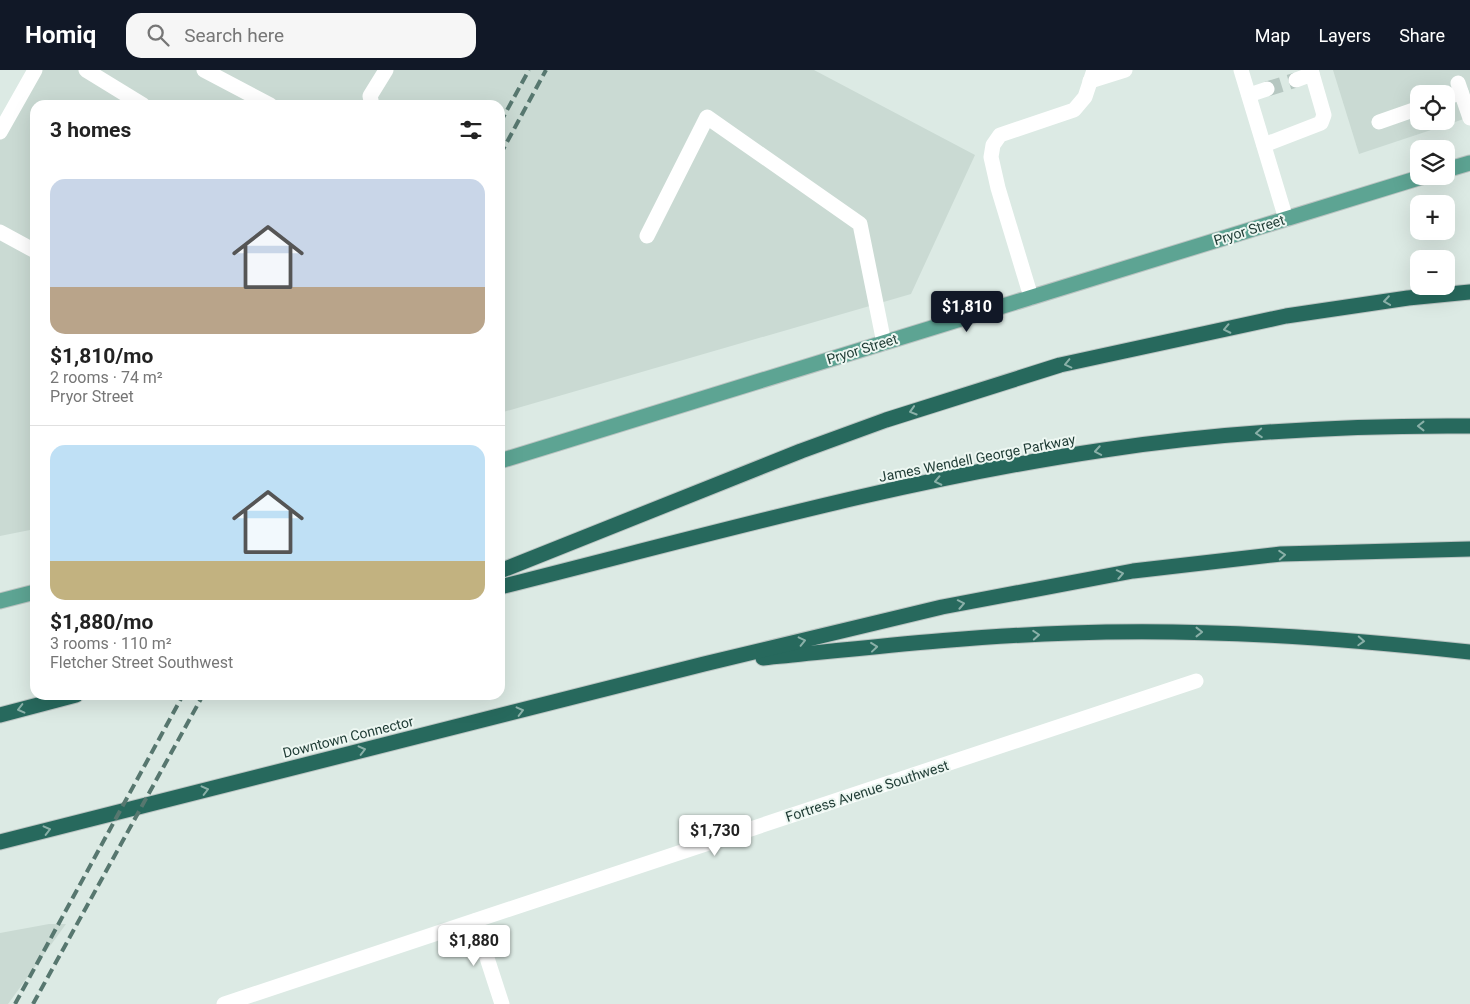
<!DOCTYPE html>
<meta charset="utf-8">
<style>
:root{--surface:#fff;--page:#f6f6f6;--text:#222;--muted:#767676;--line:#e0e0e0;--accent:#111827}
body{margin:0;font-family:Roboto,sans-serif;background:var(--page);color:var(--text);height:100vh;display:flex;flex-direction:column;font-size:19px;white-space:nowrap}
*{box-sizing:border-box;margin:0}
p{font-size:16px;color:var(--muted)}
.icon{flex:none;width:28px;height:28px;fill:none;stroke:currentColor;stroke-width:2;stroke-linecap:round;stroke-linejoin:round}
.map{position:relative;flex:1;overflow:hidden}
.sheet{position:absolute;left:30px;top:30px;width:475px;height:600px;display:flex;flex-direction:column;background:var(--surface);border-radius:15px;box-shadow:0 5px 20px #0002}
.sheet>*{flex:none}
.buttons{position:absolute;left:1410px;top:15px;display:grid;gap:10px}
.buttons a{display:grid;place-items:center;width:45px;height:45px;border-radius:10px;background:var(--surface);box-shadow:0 5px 20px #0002;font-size:25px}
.price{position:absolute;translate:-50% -42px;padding:0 11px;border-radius:5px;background:#fff;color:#222;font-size:16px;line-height:32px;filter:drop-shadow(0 1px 2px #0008)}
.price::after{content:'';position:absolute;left:50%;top:30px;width:15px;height:11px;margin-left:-8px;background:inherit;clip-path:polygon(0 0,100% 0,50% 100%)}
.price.selected{background:var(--accent);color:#fff}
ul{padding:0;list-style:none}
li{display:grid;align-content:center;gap:10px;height:265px;padding:0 20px}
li+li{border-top:1px solid var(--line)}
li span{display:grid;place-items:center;height:155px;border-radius:15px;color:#555}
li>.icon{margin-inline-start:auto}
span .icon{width:90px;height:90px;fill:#fffc;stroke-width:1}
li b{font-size:21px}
h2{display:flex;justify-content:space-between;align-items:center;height:60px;padding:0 20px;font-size:21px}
header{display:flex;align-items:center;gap:30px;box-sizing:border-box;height:70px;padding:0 25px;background:var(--accent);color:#fff}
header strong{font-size:24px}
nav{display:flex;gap:28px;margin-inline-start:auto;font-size:18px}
.search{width:350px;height:45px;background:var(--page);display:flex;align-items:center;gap:12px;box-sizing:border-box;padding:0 18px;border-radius:15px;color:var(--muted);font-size:19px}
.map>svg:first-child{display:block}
.built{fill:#cadad3;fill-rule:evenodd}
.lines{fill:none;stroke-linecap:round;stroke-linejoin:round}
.minor-tunnel{stroke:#b6c7c1;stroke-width:15;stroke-dasharray:15 8;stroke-linecap:butt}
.major-casing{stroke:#bbc4c2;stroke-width:17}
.highway-casing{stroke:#bbc4c2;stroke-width:17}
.minor{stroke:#fff;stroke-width:15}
.major{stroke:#5da493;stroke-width:15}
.highway{stroke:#27695d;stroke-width:15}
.rail{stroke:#57776f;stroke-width:4;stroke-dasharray:10 5;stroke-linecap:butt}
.oneway{stroke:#8ab0a8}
.labels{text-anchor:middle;stroke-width:4;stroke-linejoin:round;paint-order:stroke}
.street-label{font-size:14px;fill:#1d3a33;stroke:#edf7f2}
</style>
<header>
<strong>Homiq</strong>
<div class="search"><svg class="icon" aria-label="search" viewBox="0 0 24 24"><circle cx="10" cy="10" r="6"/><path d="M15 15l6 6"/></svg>Search here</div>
<nav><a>Map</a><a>Layers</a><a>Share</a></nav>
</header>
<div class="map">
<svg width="1470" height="934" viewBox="0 0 1470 934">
<rect width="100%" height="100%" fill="#dceae4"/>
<g class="built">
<polygon points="34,0 814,0 975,85 911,224 500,343 500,35 35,35 35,459 0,466 0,61"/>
<path d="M1333 0H1470V47L1359 84ZM1419 24H1446V51H1419Z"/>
<polygon points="49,854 66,854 8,934 0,934 0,863"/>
</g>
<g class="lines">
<polyline class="minor-tunnel" points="1267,19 1296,10"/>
<defs>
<g id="major">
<polyline points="1446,100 1470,93"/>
<polyline points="500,391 1425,106"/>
<polyline points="0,531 35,522"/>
</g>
<g id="highway">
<polyline points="500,501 801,381 886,350 1060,295 1286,246 1408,228 1470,222"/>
<path d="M500 517C700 467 900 410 1104 380 1225 362 1348 355 1470 356"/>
<path d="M763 588C865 578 968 566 1071 563 1204 558 1338 568 1470 582"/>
<polyline points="0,645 76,625"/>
<polyline points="0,772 704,594 942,537 1133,501 1281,484 1470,479"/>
</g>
</defs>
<use href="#major" class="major-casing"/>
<use href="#highway" class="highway-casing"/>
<g class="minor">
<polyline points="86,0 143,35"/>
<polyline points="204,0 270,35"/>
<polyline points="1241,0 1286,149"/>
<polyline points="1296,10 1312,4"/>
<polyline points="1090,11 1125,0"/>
<polyline points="1458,13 1470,48"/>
<polyline points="1249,25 1267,19"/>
<polyline points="1446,28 1461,22"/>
<polyline points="372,35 370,26 386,0"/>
<polyline points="1379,52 1419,38"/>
<polyline points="0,62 35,0"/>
<polyline points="1264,75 1321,53 1324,45 1311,0"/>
<polyline points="0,162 35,181"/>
<polyline points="647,166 707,47 860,154 884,273"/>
<polyline points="1031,227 998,118 991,87 993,75 1000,65 1074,40 1085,27 1094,0"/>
<polyline points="475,851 502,934"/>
<polyline points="224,934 1196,611"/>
</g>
<use href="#major" class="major"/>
<use href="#highway" class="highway"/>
<g class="rail">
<polyline points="500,53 529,0"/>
<polyline points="500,85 546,0"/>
<polyline points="15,934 183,625"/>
<polyline points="33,934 203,625"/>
</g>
</g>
<defs><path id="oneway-chevron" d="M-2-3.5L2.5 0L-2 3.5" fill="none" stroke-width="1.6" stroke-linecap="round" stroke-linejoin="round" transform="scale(1.25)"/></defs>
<g class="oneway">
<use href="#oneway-chevron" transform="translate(1387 231) rotate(172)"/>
<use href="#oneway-chevron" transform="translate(1227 259) rotate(168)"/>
<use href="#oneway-chevron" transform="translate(1068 294) rotate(167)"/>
<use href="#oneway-chevron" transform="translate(913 341) rotate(163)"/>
<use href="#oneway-chevron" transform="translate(1421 356) rotate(-180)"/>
<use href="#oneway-chevron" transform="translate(1259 363) rotate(176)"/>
<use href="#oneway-chevron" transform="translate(1098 381) rotate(170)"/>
<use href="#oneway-chevron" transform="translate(938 411) rotate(168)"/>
<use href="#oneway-chevron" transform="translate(1282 485) rotate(-4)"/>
<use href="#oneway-chevron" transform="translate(1120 504) rotate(-11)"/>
<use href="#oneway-chevron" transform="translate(961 534) rotate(-11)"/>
<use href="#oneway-chevron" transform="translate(1199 562)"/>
<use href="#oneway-chevron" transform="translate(1036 565) rotate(-4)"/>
<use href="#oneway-chevron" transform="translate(802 571) rotate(-13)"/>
<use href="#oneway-chevron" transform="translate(1361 571) rotate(3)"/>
<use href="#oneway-chevron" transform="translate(874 577) rotate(-6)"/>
<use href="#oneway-chevron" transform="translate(21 639) rotate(166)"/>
<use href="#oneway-chevron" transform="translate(520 641) rotate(-14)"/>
<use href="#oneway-chevron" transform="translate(362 680) rotate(-14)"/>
<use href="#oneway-chevron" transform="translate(205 720) rotate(-14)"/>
<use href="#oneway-chevron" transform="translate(47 760) rotate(-14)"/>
</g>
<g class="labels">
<g class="street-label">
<text transform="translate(1249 160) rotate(-17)" y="5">Pryor Street</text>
<text transform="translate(862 279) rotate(-17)" y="5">Pryor Street</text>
<text transform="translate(977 388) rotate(-11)" y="5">James Wendell George Parkway</text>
<text transform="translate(348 667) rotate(-14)" y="5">Downtown Connector</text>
<text transform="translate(867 721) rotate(-18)" y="5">Fortress Avenue Southwest</text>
</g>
</g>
</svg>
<div class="buttons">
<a><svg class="icon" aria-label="locate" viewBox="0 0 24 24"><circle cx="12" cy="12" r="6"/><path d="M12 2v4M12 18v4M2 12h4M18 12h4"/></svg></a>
<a><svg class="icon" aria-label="layers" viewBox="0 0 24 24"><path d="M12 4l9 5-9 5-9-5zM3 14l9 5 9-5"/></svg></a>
<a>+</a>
<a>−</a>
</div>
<b class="price selected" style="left:967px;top:263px">$1,810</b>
<b class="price" style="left:715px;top:787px">$1,730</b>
<b class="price" style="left:474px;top:897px">$1,880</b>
<section class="sheet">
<h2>3 homes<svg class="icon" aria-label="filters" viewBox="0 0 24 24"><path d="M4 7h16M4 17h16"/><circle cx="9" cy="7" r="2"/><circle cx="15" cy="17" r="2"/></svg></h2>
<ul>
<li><span style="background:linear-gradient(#c9d6e8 70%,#b9a48a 0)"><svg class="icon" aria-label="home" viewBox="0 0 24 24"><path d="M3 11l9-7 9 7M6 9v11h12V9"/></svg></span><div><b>$1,810/mo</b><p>2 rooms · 74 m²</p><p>Pryor Street</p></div></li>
<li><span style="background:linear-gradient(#bfe0f5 75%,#c2b280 0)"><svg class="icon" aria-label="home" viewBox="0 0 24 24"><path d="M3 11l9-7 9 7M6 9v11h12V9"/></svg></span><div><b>$1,880/mo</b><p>3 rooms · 110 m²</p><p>Fletcher Street Southwest</p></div></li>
</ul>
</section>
</div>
